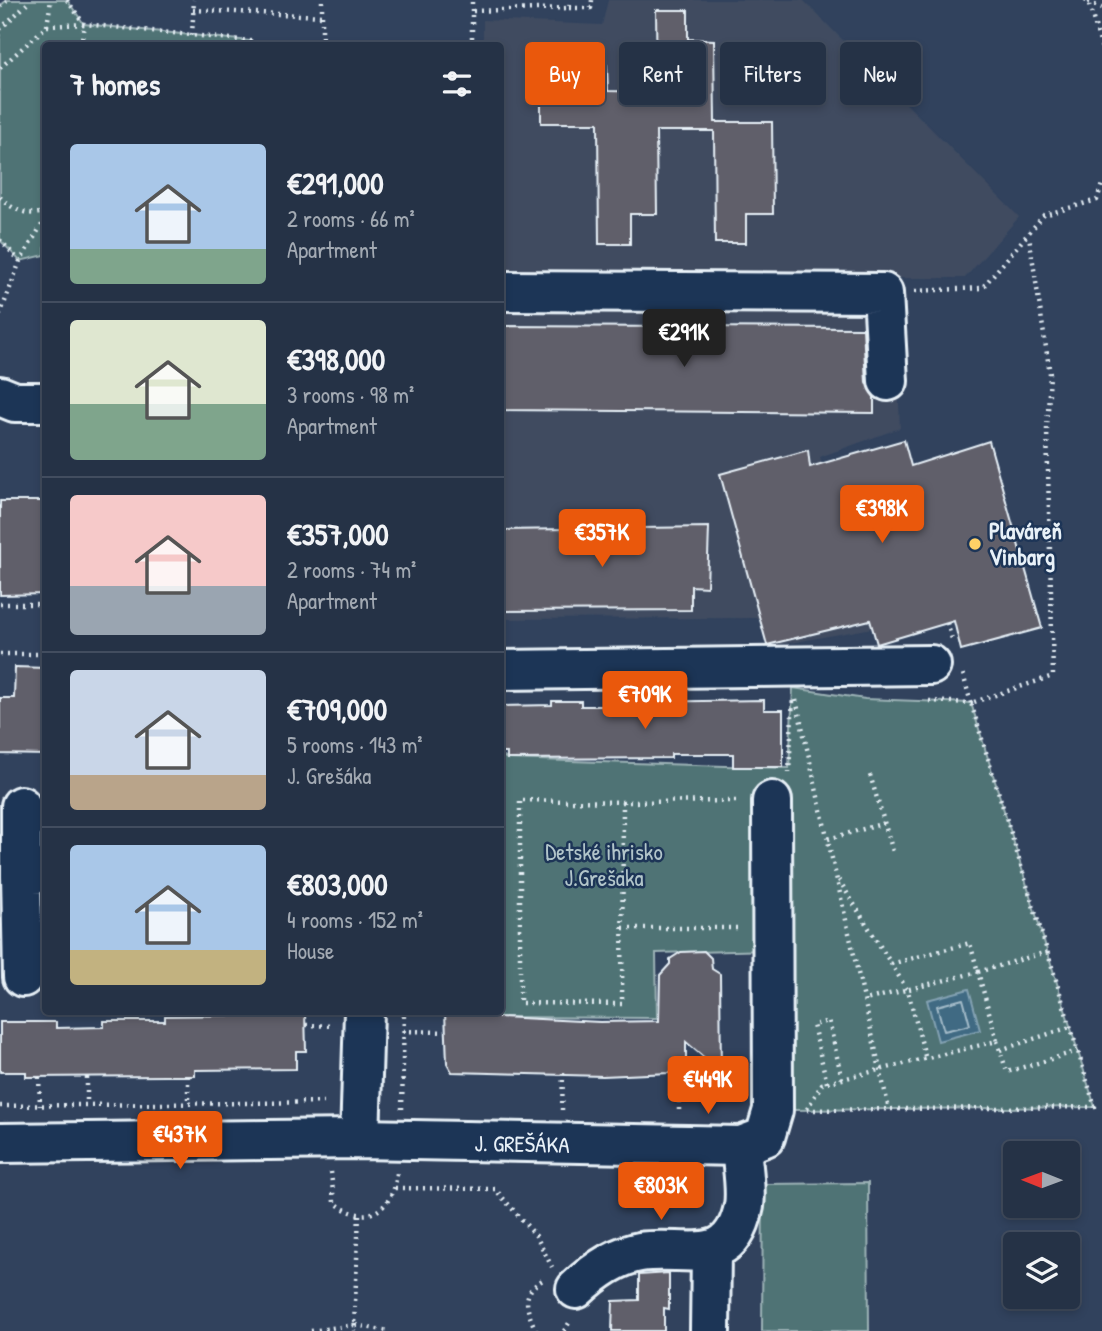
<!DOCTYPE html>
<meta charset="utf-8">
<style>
:root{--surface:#253246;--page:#2d3a4d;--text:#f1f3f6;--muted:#a3aab3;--line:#424d5f;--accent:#ea580c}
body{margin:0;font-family:"Patrick Hand",sans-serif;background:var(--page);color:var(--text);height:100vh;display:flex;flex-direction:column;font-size:26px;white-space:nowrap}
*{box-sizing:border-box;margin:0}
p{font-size:23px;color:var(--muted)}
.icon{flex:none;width:38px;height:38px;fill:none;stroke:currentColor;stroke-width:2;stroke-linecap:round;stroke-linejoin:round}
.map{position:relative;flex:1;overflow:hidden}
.side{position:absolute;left:42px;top:42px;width:462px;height:973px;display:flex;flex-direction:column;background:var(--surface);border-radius:7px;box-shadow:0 4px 10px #0003,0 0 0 2px var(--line)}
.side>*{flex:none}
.hud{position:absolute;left:525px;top:42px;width:471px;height:63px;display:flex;gap:14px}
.needle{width:46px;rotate:271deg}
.tools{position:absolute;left:1003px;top:1141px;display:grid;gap:14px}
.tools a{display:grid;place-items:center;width:77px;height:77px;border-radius:7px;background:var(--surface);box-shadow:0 4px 10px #0003,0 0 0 2px var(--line);font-size:35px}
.price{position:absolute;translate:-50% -60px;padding:0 16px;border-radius:7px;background:var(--accent);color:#fff;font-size:23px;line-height:46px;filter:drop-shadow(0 2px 4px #0008)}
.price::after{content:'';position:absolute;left:50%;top:42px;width:21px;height:16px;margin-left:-10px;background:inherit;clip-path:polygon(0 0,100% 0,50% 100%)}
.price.active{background:#222;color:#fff}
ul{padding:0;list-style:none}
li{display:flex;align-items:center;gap:21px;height:175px;padding:0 28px}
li+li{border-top:2px solid var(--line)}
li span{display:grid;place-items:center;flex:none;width:196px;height:140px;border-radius:7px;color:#555}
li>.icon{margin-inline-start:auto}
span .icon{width:84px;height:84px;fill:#fffc;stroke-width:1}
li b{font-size:30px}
h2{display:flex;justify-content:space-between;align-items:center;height:84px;padding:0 28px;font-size:30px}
.chip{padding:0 24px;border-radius:7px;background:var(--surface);box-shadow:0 4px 10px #0003,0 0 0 2px var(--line);font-size:24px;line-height:63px}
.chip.active{background:var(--accent);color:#fff}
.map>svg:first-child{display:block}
.built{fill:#3f4b61}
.green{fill:#4f7374;stroke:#9cb2b6;stroke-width:2}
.water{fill:#3f6b83;stroke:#83a1b2;stroke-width:2}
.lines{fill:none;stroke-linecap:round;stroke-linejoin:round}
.shore{stroke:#a4bbc9;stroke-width:2}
.building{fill:#615f6b;stroke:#e8f1f8;stroke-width:2}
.minor-casing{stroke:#e8f1f8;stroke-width:44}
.path{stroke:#e8f1f8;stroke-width:4.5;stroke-dasharray:2 5;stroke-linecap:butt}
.minor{stroke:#1d3557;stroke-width:38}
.poi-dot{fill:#ffd166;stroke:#1d3557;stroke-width:2.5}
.labels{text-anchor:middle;stroke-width:5;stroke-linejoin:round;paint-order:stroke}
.poi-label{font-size:23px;font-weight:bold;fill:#e8f1f8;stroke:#1d3557;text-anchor:start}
.park-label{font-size:23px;fill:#b2c5ca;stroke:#1d3557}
.street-label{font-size:23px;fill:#e8f1f8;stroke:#1d3557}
</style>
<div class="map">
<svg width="1102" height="1331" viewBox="0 0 1102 1331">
<rect width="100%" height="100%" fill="#31425d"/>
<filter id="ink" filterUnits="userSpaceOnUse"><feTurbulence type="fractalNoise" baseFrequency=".0143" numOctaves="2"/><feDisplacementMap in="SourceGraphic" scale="14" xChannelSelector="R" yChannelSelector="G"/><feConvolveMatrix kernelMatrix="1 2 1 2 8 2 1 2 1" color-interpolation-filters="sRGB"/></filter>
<g filter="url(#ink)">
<g class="built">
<polygon points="608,0 803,0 1019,217 965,278 501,279 500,46 483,46 483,20 602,25"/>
<polygon points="501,306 895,309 900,428 820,457 873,628 768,647 759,618 501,619"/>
</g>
<g class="green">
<polygon points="7,0 67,0 84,24 250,41 261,45 46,46 45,255 20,261 0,240 0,6"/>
<polygon points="793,688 865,699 971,703 1095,1107 792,1110 772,950 656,953 657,1018 498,1017 500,1012 501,755 507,759 789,768"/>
<polygon points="868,1183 869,1331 762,1331 763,1184"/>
</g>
<polygon class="water" points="969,989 980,1030 938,1041 927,1000"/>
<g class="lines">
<polygon class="shore" points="963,999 970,1025 944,1031 937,1006"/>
</g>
<g class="building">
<polygon points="656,10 688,10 688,39 714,40 715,122 772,122 773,214 746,214 746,243 715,243 714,131 656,131 657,214 630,214 630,244 599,244 598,123 541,123 541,65 607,65 608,91 657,92"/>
<polygon points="500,326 863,328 866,382 874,397 874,413 500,410"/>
<polygon points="904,440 911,466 989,441 1042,628 961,650 954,621 877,644 870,620 767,645 720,474 808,450 810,467"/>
<polygon points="0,501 46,501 46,594 0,595"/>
<polygon points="709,527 707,587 691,586 691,610 500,611 500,530"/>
<polygon points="15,667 46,668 46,755 0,754 0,698 14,698"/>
<polygon points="764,700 764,710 783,710 783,767 733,767 733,754 671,754 671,758 507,759 507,753 500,753 500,706 552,705 552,701 581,701 581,706 642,706 642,702"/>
<polygon points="704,951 711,958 712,969 720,974 721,1072 686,1042 686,1071 670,1073 603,1076 452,1072 447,1063 445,1012 498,1012 498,1017 600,1022 659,1021 660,975 670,964 670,959 681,952"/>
<polygon points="251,1012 305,1012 306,1051 296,1051 296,1069 195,1070 195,1076 166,1076 26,1077 26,1072 0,1072 0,1022 56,1022 56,1028 104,1027 104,1021 165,1021 165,1016 251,1015"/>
<polygon points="669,1273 669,1309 664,1308 664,1331 612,1331 613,1301 639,1300 639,1275"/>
</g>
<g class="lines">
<defs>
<g id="minor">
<polyline points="500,291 883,293 888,381"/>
<polyline points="0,396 15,402 46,402"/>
<polyline points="500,670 931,665"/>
<polyline points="21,874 21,806"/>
<polyline points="23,977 21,874 46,873"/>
<polyline points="360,1139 364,1012"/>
<polyline points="0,1143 360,1139 741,1146 765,1137 773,1110 772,801"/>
<path d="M576 1289C594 1272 616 1256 640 1252 686 1245 731 1271 744 1206 747 1188 742 1165 741 1146"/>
<polyline points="710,1331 711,1252"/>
</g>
</defs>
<use href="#minor" class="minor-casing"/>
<g class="path">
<polyline points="67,0 84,24 250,41 261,46"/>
<polyline points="1085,0 1088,2 1102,49"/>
<polyline points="1088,2 1102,8"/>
<polyline points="0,6 7,0"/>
<polyline points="569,8 591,8 592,0"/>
<polyline points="193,10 322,16"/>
<polyline points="472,11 472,0"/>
<polyline points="47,26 84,24 81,46"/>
<polyline points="0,29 27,4"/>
<polyline points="192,35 194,0"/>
<polyline points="322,45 322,0"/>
<polyline points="472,45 472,11 569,8 570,0"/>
<polyline points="315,46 472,44"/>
<polyline points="0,68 47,26 51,0"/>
<path d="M0 197C11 209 29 218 46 211"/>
<polyline points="0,240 20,261"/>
<polyline points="915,291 982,288 1044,215 1097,200 1102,184"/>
<polyline points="0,315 20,261 46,218"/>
<polyline points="0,604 46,604"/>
<polyline points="947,623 952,639"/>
<polyline points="0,654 46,654"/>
<polyline points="796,700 889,1109"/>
<polyline points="929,701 971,703 963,674"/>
<polyline points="789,773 793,697"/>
<polyline points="870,775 894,855"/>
<polyline points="623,802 520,800 520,1003 622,1004 623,802 740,801"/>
<polyline points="828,839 885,823"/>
<polyline points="839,880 908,991 926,1060"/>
<polyline points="623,928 741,928"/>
<polyline points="891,964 970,943 978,972 1047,952"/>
<polyline points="306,1025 333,1026"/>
<polyline points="403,1031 446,1032"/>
<polyline points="997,1041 1007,1072 1078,1051"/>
<polyline points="1000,1050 1070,1027"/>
<polyline points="188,1076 188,1104"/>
<polyline points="39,1077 40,1106"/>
<polyline points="87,1077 87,1105"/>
<polyline points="827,1083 813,1025 829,1021 842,1079"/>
<polyline points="0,1106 328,1102"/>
<polyline points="402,1109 404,1012"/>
<polyline points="807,1109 822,1084 997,1041 978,972 865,1000"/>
<polyline points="562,1110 563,1073"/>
<polyline points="679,1110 679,1072"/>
<polyline points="807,1110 1095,1107 971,703 1053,676 1047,429 1050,374 1029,236"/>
<path d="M331 1172 334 1202C366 1228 393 1211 397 1173"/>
<polyline points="395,1188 495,1189 536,1236 552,1267"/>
<polyline points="359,1215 354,1325 389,1331"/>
<polyline points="311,1331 354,1325 354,1331"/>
<path d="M536 1331C527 1310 519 1293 543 1280"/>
<polyline points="564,1331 571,1320"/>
</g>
<use href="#minor" class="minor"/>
</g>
</g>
<circle class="poi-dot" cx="975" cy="544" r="7"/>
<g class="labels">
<g class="poi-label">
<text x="989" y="539">Plaváreň<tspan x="989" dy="26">Vinbarg</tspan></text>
</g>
<g class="park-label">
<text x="604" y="860">Detské ihrisko<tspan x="604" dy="26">J.Grešaka</tspan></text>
</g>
<g class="street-label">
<text transform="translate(522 1144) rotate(1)" y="8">J. GREŠÁKA</text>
</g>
</g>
</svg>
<div class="tools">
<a><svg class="needle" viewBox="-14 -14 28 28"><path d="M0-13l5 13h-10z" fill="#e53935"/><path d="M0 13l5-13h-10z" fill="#a3aab3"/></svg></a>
<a><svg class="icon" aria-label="layers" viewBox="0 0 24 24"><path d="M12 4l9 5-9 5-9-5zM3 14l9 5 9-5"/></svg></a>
</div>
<b class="price active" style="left:684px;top:369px">€291K</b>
<b class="price" style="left:882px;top:545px">€398K</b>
<b class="price" style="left:602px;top:569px">€357K</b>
<b class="price" style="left:645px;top:731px">€709K</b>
<b class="price" style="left:708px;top:1116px">€449K</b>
<b class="price" style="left:180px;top:1171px">€437K</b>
<b class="price" style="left:661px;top:1222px">€803K</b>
<div class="hud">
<a class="chip active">Buy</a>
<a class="chip">Rent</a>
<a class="chip">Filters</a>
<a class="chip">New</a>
</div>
<section class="side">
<h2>7 homes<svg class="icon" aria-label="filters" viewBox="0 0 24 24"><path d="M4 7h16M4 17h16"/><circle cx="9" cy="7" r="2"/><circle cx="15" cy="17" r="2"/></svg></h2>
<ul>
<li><span style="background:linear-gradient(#a9c7e8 75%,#7fa58c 0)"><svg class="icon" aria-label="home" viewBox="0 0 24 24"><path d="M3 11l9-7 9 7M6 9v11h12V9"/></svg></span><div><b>€291,000</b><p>2 rooms · 66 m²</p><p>Apartment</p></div></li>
<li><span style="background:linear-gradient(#dfe7d0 60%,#7fa58c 0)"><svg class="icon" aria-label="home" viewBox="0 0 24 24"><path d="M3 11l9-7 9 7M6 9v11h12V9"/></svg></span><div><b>€398,000</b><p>3 rooms · 98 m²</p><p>Apartment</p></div></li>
<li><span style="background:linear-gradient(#f6c9c9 65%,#9aa5b1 0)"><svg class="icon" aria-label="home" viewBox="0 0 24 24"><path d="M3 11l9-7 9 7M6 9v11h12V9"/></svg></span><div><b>€357,000</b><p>2 rooms · 74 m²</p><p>Apartment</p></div></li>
<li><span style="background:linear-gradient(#c9d6e8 75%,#b9a48a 0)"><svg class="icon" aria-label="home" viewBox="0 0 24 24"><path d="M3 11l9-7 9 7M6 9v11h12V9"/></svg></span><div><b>€709,000</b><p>5 rooms · 143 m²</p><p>J. Grešáka</p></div></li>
<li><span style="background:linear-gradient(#a9c7e8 75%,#c2b280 0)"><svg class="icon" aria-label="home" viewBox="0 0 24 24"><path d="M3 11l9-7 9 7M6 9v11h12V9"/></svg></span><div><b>€803,000</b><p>4 rooms · 152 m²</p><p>House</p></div></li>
</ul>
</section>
</div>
